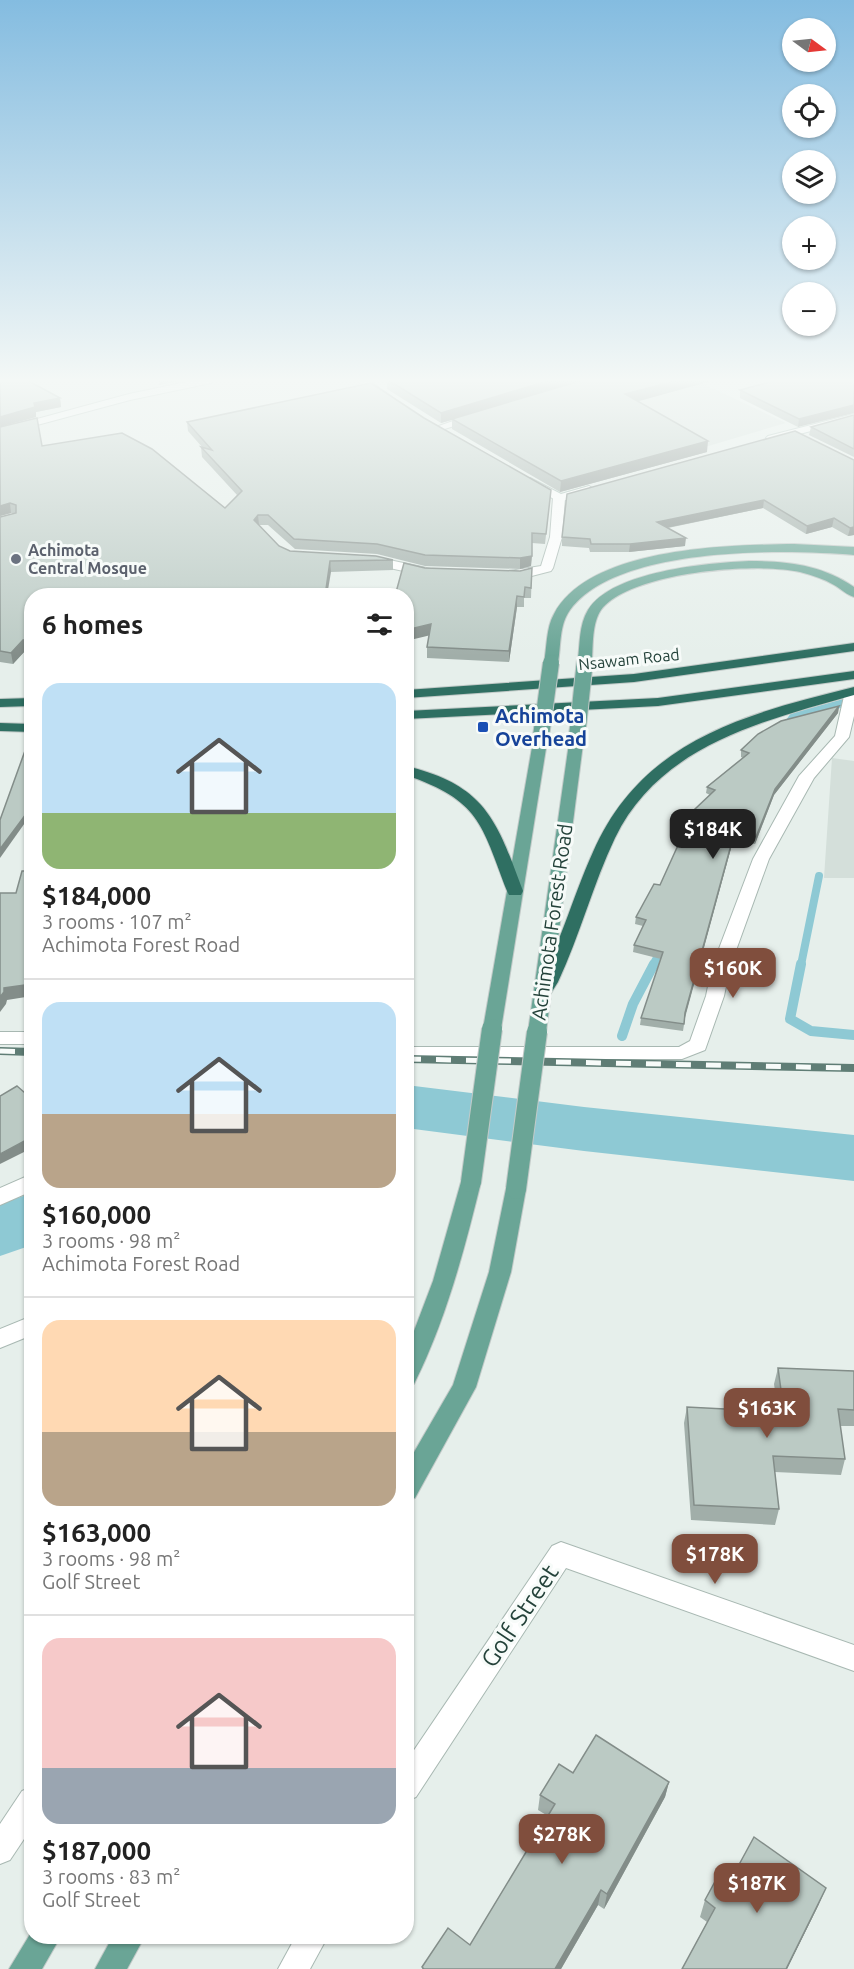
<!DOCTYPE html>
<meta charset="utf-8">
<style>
:root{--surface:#fff;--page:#f6f6f6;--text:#222;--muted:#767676;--line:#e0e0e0;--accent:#804e3d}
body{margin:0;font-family:Ubuntu,sans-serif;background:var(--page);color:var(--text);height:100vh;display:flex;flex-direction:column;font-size:22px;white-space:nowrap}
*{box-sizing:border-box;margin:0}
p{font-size:20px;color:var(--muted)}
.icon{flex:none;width:33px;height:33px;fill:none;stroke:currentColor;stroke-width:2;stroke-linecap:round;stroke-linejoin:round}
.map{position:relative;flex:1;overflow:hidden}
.drawer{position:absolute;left:24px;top:588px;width:390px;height:1356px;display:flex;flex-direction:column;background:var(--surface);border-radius:24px;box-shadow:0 2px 4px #0004}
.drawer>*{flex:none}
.needle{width:39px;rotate:105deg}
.buttons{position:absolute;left:782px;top:18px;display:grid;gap:12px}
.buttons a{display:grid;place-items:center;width:54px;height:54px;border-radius:50%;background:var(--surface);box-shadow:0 2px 4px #0004;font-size:30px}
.price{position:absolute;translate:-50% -51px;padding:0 14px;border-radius:12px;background:var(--accent);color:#fff;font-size:20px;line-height:39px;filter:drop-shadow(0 2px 3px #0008)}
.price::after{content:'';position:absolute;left:50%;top:36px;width:18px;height:14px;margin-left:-9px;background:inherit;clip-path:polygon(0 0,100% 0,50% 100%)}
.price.current{background:#222;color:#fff}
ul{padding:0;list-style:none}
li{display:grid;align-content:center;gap:12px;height:318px;padding:0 18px}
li+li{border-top:2px solid var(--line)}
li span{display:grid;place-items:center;height:186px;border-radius:18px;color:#555}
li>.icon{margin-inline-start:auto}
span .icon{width:108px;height:108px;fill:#fffc;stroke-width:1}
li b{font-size:26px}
h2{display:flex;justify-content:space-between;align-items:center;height:72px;padding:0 18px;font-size:26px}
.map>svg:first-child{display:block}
.built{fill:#d4dfda}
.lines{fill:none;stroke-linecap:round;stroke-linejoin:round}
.stream-far1{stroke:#8ec9d4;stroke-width:8}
.stream{stroke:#8ec9d4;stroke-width:10}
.river{fill:#8ec9d4;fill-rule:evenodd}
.street-casing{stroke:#a8b8b2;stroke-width:2}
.secondary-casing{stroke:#a4bbb3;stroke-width:2}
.primary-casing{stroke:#c2cac8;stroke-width:2}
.highway-casing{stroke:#c2cac8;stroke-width:2}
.street{fill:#fff;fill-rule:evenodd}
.secondary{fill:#fff;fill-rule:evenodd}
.primary{fill:#6aa596;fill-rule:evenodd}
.highway{fill:#2f6f62;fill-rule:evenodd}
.rail-casing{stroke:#5f7d75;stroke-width:8}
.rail{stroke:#f7fbf9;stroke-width:5;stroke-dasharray:15;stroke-linecap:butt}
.primary-bridge-far1-casing{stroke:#c2cac8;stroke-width:18;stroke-linecap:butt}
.primary-bridge-casing{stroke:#c2cac8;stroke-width:22;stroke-linecap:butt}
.primary-bridge-far1{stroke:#6aa596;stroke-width:16}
.primary-bridge{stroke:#6aa596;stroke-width:20}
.wall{fill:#a1aea9}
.shaded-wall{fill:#838d89}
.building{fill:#bbcac4;stroke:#838d89;stroke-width:1.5}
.worship-dot{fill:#6b7280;stroke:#f7fbf9;stroke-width:2}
.transit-dot{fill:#1a4fb4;stroke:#f7fbf9;stroke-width:2}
.labels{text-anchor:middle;stroke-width:6;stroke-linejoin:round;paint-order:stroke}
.far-worship-label{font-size:16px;font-weight:bold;fill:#5b616d;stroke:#f7fbf9;text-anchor:start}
.far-street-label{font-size:16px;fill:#24423a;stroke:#f7fbf9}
.transit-label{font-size:20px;font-weight:bold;fill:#164399;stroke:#f7fbf9;text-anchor:start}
.street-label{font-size:20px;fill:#24423a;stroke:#f7fbf9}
.near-street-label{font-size:24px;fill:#24423a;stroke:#f7fbf9}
</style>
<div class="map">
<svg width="854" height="1969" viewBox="0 0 854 1969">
<rect width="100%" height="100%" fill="#e6efeb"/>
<g class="built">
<polygon points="622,380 695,380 786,423 577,485"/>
<polygon points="832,758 854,761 854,878 824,878"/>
</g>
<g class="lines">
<g class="stream-far1">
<polyline points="786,727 793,717 854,700"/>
<polyline points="653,965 662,948"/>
<polyline points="801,965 819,876"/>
</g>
<g class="stream">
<polyline points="801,964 790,1019 811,1031 854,1035"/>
<polyline points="622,1036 633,1004 654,964"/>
</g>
<g class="river">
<polygon points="406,1085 584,1107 854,1135 854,1181 584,1151 406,1128"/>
<polygon points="32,1193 32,1245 0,1256 0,1204"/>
</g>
<defs>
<g id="street">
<polygon points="196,380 216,380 211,383 130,400 0,435 0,429 129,394"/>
<polygon points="476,413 480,414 480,418 438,431 433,428"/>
<polygon points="559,494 565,498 562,537 553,568 551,571 520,579 503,578 502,575 503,572 541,566 550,537 553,498"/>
<polygon points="371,556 431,569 432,572 426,576 367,563 365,560"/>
<polygon points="854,688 854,716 849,737 814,778 769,859 730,967 724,996 705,1050 682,1059 406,1059 406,1047 679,1047 690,1041 706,996 712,967 753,859 799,776 835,736 845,692 847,689"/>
<rect x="0" y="1032" width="32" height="12"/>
<polygon points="32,1174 32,1191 0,1205 0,1188"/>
<polygon points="32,1316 32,1335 0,1348 0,1329"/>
<polygon points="561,1542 854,1645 854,1671 566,1568 416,1797 406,1801 406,1762 552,1546"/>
<polygon points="32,1787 32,1827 10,1860 0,1864 0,1824 22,1791"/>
<polygon points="296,1936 328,1936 310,1969 278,1969"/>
</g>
<g id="secondary">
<polygon points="356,380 368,380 392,397 383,399"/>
<polygon points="854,414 854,420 772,441 766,438 768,436"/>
<polygon points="530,478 561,494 589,486 595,490 593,492 559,502 526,483 526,479"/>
</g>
<g id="primary">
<path d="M794 544 854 547V555C782 549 617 546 570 610 559 625 561 646 558 663L551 667 544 663C547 647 546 628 554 614 590 547 728 545 794 544Z"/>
<path d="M749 561C787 561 823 565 854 587V597C847 595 841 589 834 585 824 579 812 575 800 572 756 562 630 572 601 610 592 623 593 645 592 660L585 664 578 660C580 643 579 625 588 610 612 571 707 563 749 561Z"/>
<polygon points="541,732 548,736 501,1029 499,1033 492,1035 485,1033 483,1029 534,736"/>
<polygon points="577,732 584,736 546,1032 544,1036 537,1038 530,1036 528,1032 570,736"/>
<path d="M471 1174 478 1177 481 1182C464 1251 446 1320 414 1384L406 1386V1352L433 1281 461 1182 464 1177Z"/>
<polygon points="516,1181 523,1184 526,1189 511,1272 476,1387 415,1498 406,1501 406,1466 453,1385 489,1272 506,1189 509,1184"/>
<polygon points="32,1931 32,1936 61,1936 42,1969 9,1969"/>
<polygon points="113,1936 145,1936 127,1969 95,1969"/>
</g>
<g id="highway">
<polygon points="854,643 854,651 634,682 406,698 406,690 634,674"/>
<polygon points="854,671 854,679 658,706 406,719 406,711 658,698"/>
<path d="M854 687V695C763 721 660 745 615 838 593 884 580 935 558 982L548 998H536L533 994C559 950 572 898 593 852 642 740 745 714 854 687Z"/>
<polygon points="32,698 32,706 0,707 0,699"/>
<polygon points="0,723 32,724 32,732 0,731"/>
<path d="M406 766C486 785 497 821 523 891L521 895H509L507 891C481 823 480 801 406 775Z"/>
</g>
</defs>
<use href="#street" class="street-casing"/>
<use href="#secondary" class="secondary-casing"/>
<use href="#primary" class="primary-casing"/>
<use href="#highway" class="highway-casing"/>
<use href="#street" class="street"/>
<use href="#secondary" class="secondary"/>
<use href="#primary" class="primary"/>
<use href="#highway" class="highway"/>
<defs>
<g id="rail">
<polyline points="0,1051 32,1052"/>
<polyline points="406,1059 854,1068"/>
</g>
</defs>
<use href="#rail" class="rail-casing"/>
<use href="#rail" class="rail"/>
<defs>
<g id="primary-bridge-far1">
<polyline points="541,736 551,663"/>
<polyline points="577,736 585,660"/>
</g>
<g id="primary-bridge">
<polyline points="471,1182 492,1029"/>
<polyline points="516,1189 537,1032"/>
</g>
</defs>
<use href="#primary-bridge-far1" class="primary-bridge-far1-casing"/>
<use href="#primary-bridge" class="primary-bridge-casing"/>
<use href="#primary-bridge-far1" class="primary-bridge-far1"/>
<use href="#primary-bridge" class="primary-bridge"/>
</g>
<g class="wall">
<polygon points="0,380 60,398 61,407 36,412 36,417 2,426 42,446 225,508 237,495 202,457 201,447 202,447 188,431 187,422 424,418 551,490 545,544 532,543 531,566 520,569 425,566 377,554 295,549 268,525 259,525 279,546 290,551 393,560 393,570 331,572 32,596 32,650 25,651 13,664 0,662 0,517 15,514 11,513 0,516"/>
<polygon points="387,380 715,380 637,401 707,452 560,492 452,429 452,420 441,423 387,389"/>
<polygon points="854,380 798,427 740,398 740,390"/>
<polygon points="854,415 854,457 809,435 811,427"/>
<polygon points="854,460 854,535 848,536 832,527 806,534 763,508 668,528 685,546 629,552 590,552 589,548 562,546 562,537"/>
<polygon points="425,568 520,571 532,568 531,598 524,598 524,607 517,607 509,662 427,658 427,647 429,636"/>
<polygon points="839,706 838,713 774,795 755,844 733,841 685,1018 683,1031 640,1025 641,1018 661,959 633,952 634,945 643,926 635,924 636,917 660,885 710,795 706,793 707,787 743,758 741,757 741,750"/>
<polygon points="778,1368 854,1371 854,1426 840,1426 845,1459 841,1475 775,1472 779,1509 775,1525 691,1520 684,1423 687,1407 778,1412 774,1384"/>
<polygon points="573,1773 669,1782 665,1797 604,1909 598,1905 561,1969 422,1969 422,1967 470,1945 548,1816 538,1810 540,1795"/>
<polygon points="729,1883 819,1904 787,1969 682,1969 707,1922 700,1917 705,1900"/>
</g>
<g class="shaded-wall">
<polygon points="159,380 185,380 159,385"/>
<polygon points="551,380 584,380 441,423 441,413"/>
<polygon points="679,380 715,380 625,405 625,394"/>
<polygon points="60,398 61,407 36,412 36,417 0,427 0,417 34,403"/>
<polygon points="854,405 854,413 798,427 799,419"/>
<polygon points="708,441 707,452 560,492 561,481"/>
<polygon points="764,500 763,508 656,530 657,522"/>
<polygon points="10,503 11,513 0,516 0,506"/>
<polygon points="258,515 259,525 255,530 254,520"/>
<polygon points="834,518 832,527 806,534 807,526"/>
<polygon points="854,527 854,535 848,536 850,528"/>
<polygon points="686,538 685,546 629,552 630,544"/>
<polygon points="532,556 531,566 520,569 520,558"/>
<polygon points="330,561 331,572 327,596 325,596"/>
<polygon points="517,596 517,607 509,662 509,651"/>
<polygon points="431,624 431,635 406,641 406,630"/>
<polygon points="32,639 32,650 25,651 13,664 11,653 23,640"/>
<polygon points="839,706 838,713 774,795 755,844 756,837 775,789"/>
<polygon points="31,806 32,813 0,858 0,849"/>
<polygon points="734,834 733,841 684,1020 685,1013"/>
<polygon points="32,984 32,996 7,1000 6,1004 0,1012 0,997 4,988"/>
<polygon points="32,1137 32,1148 0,1164 0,1154"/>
<polygon points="669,1782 665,1797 604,1909 607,1894"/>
<polygon points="826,1888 819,1904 787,1969 786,1969"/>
<polygon points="601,1890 598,1905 561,1969 555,1969"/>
</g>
<g class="building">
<polygon points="0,380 27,380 60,398 34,403 35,407 0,417"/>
<polygon points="388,380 551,380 441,413"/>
<polygon points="583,380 679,380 625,394 708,441 561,481 452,419"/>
<polygon points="777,380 854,380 854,405 799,419 740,390"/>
<polygon points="371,383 424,418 551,490 546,534 532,533 532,556 520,558 425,555 377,544 294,539 268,515 258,515 254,520 279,546 290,551 376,556 393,560 330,561 325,596 32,596 32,639 23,640 11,653 0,651 0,517 16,513 16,505 10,503 0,506 0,427 37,418 42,446 122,433 152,449 225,508 242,491 201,447 212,450 187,422"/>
<polygon points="854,415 854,449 811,427"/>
<polygon points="795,431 854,460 854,527 850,528 834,518 807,526 764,500 657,522 686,538 630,544 591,544 590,539 562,537 567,494"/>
<polygon points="404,563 425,568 520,571 532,568 531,588 525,587 524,597 517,596 509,651 427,647 431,624 406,630 406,596 395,596"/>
<polygon points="839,706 775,789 756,837 734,834 685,1013 684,1024 641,1018 663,952 634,945 646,920 636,917 654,884 660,885 694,810 715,790 707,787 749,753 741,750 758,734 781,721"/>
<polygon points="26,748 32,748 32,806 0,849 0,820"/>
<polygon points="22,871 32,871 32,984 4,988 4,992 0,997 0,893 16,893"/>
<polygon points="17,1086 32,1099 32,1137 0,1154 0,1096"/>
<polygon points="778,1368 854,1371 854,1410 838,1409 845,1459 773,1456 779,1509 694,1505 687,1407 784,1412"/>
<polygon points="596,1735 669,1782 607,1894 601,1890 555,1969 424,1969 422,1967 448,1928 470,1945 555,1804 540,1795 559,1764 573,1773"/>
<polygon points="754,1837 826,1888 786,1969 682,1969 715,1908 705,1900 718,1876 729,1883"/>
</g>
<linearGradient id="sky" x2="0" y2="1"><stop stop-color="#84bce0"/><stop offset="0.58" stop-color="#f4f8f6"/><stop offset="1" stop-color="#f4f8f6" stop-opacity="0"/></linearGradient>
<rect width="854" height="656" fill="url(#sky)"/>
<circle class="worship-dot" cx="16" cy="559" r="6"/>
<rect class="transit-dot" x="477" y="721" width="12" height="12" rx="3"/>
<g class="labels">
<g class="far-worship-label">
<text x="28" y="556">Achimota<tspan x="28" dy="18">Central Mosque</tspan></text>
</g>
<g class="far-street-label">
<text transform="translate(629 659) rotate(-6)" y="6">Nsawam Road</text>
</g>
<g class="transit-label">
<text x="495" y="723">Achimota<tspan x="495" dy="23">Overhead</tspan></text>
</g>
<g class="street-label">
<text transform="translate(552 922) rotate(-82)" y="7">Achimota Forest Road</text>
</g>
<g class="near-street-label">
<text transform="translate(520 1616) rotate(-56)" y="8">Golf Street</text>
</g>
</g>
</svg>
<div class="buttons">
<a><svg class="needle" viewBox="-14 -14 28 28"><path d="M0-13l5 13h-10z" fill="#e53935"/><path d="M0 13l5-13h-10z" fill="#767676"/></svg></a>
<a><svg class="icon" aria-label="locate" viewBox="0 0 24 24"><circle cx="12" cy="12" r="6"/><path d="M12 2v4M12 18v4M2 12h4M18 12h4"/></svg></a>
<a><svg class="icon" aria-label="layers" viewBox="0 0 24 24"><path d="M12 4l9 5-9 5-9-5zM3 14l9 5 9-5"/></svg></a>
<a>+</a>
<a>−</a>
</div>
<b class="price current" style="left:713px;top:860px">$184K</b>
<b class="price" style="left:733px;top:999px">$160K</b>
<b class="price" style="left:767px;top:1439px">$163K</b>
<b class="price" style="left:715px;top:1585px">$178K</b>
<b class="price" style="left:562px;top:1865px">$278K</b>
<b class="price" style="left:757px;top:1914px">$187K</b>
<section class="drawer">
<h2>6 homes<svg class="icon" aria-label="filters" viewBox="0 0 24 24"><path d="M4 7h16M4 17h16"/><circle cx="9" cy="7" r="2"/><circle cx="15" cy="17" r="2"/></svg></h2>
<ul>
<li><span style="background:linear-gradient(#bfe0f5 70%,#8fb573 0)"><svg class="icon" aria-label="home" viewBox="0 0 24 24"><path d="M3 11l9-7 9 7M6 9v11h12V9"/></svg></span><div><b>$184,000</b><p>3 rooms · 107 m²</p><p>Achimota Forest Road</p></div></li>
<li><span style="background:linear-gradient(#bfe0f5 60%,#b9a48a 0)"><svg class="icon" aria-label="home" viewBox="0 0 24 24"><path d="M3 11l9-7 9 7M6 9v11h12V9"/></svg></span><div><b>$160,000</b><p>3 rooms · 98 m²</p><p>Achimota Forest Road</p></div></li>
<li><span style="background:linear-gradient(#ffd9b3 60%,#b9a48a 0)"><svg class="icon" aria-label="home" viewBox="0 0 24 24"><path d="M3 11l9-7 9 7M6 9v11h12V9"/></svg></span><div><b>$163,000</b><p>3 rooms · 98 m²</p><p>Golf Street</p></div></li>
<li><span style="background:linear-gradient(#f6c9c9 70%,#9aa5b1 0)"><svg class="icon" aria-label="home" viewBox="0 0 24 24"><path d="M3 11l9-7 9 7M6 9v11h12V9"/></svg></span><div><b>$187,000</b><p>3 rooms · 83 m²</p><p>Golf Street</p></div></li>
</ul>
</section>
</div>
